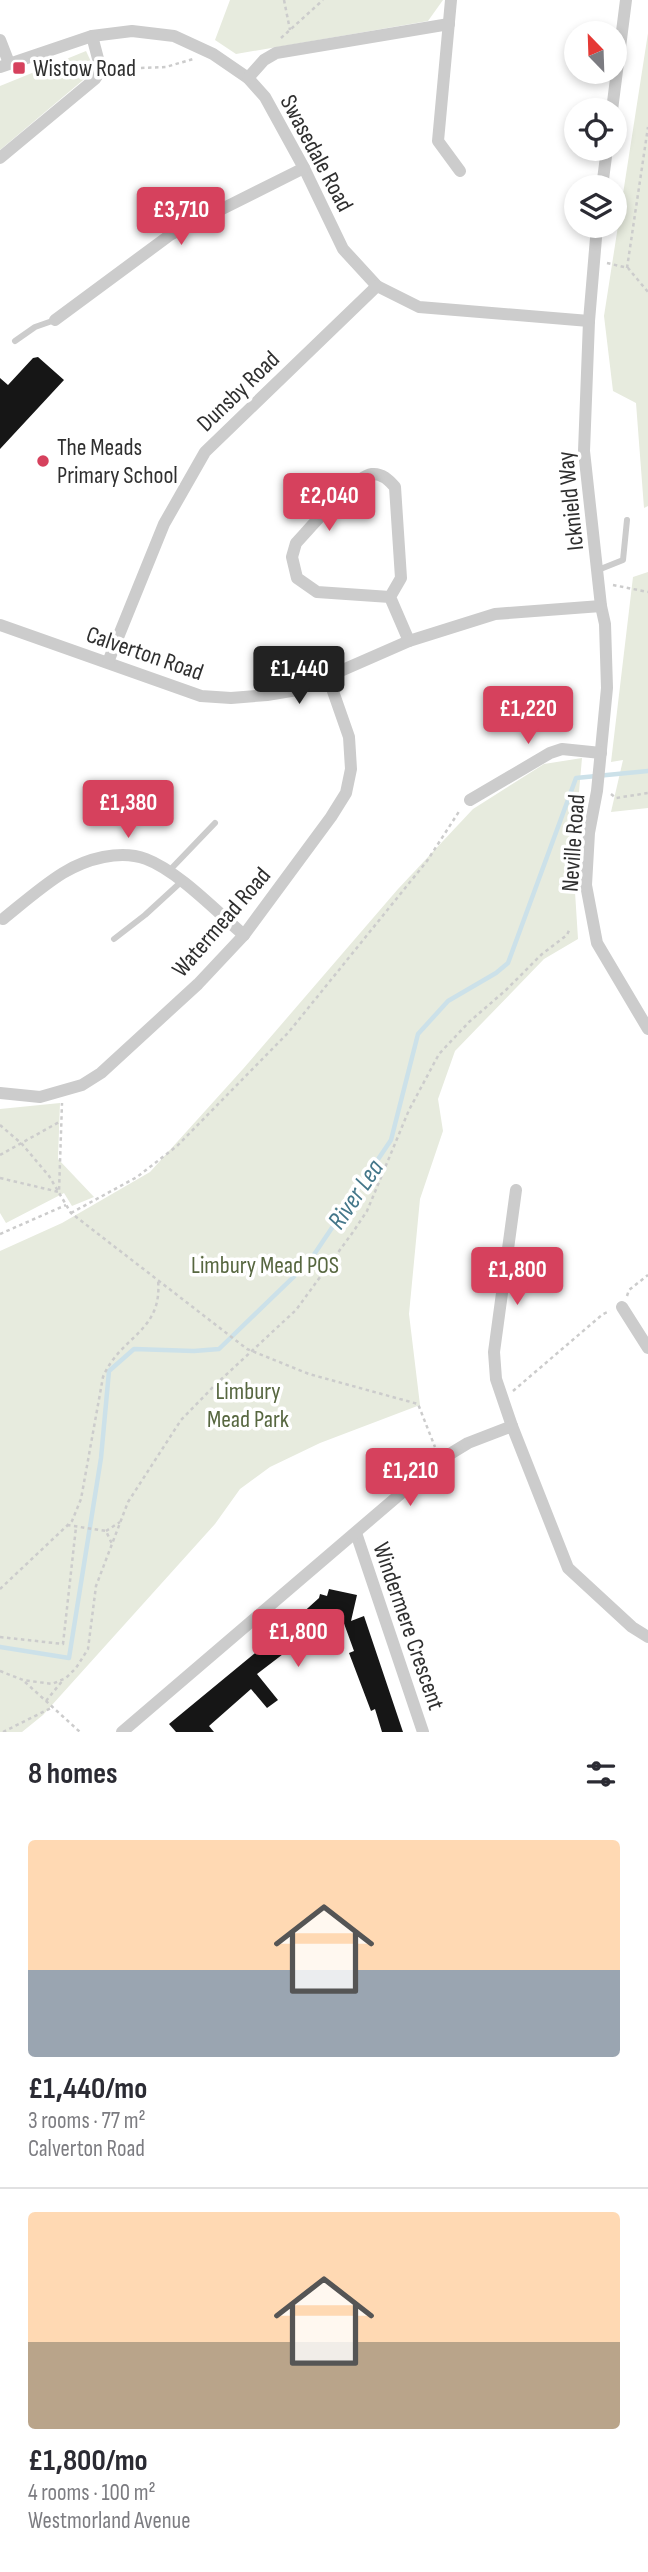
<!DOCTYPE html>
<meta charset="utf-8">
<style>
:root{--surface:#fff;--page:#f2f2f3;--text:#2b2b33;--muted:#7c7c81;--line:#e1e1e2;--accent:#d6415d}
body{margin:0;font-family:"Sofia Sans Condensed",sans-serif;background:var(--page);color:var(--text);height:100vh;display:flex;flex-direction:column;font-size:26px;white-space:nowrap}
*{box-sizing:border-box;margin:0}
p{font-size:23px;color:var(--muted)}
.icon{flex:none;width:38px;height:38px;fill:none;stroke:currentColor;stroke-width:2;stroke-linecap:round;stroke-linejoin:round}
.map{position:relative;height:1732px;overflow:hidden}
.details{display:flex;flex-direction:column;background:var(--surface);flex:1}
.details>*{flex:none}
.needle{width:46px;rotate:337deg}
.controls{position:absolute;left:564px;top:21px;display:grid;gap:14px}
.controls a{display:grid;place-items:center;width:63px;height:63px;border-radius:50%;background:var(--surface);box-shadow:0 4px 10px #0003;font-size:35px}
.price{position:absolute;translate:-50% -60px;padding:0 16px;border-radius:7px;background:var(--accent);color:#fff;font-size:23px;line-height:46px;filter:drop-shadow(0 2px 4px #0008)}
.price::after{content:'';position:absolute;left:50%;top:42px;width:21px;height:16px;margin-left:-10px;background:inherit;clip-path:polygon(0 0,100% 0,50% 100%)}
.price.on{background:#222;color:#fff}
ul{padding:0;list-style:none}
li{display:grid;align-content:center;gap:14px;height:371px;padding:0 28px}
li+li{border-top:2px solid var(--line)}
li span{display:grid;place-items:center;height:217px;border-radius:7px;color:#555}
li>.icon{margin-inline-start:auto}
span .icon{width:126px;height:126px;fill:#fffc;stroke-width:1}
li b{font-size:30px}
h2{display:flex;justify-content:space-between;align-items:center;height:84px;padding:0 28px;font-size:30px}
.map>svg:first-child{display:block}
.green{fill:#e7ebde}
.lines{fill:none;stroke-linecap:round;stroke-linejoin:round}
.stream{stroke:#cce1e9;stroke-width:4.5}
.building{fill:#161616}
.path{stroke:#ccc;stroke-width:2.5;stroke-dasharray:3.5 3.5;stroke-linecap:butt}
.lane{stroke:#ccc;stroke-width:6}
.street{stroke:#ccc;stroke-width:12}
.poi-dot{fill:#d6415d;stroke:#fff;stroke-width:2.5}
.labels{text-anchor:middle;stroke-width:7;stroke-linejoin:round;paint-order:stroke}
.poi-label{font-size:24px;fill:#2f2f2f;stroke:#fff;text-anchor:start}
.street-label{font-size:24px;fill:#2f2f2f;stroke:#fff}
.park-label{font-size:24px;fill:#576740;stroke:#fff}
.water-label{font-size:26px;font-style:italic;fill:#44778a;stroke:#fff}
</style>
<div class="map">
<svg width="648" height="1732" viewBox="0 0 648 1732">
<rect width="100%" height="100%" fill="#fff"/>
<g class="green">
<polygon points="230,0 443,0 428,21 236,54 215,40"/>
<polygon points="648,33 648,506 644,508 636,403 613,391 604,316"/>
<polygon points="86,51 95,70 0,150 0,86"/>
<polygon points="648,572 648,808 611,812 623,760 611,762 633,577"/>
<polygon points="582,758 573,860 578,939 544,959 455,1051 438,1099 443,1131 420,1199 409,1314 420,1405 320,1443 270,1467 240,1489 215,1524 43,1715 22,1732 0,1732 0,1251 62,1223 150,1172 243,1069 398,889 473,809 544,764"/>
<polygon points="60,1103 58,1159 94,1197 72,1206 64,1193 6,1223 0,1213 0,1109"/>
</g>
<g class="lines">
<polyline class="stream" points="0,1647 69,1658 101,1458 109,1371 134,1349 194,1351 219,1349 309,1262 391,1140 418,1034 448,1001 496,973 508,963 576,778 648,771"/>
</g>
<g class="building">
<polygon points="38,357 64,380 0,449 0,378 8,385 33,358"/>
<polygon points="329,1589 357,1595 351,1621 364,1616 403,1732 382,1732 375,1709 371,1711 349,1653 354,1651 342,1618 327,1615 297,1641 301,1646 290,1654 287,1651 257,1674 278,1700 267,1708 251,1689 209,1726 214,1732 176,1732 169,1724 288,1626 319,1598 320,1594 327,1596"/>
</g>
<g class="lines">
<g class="path">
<polyline points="284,0 290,30"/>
<polyline points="281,38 323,0"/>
<polyline points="54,63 86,68"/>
<polyline points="113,69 166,67 193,59"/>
<polyline points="607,263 628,268 648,292"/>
<polyline points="627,268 648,127"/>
<polyline points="613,585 648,592"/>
<polyline points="611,794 616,798 648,793"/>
<polyline points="0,1125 22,1144 49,1176 71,1213 247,1349 309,1374 418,1404 435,1447"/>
<polyline points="0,1155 61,1121"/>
<polyline points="0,1178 59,1192 62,1103"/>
<polyline points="71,1213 137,1177 177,1146 288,1033 427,861 460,810"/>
<polyline points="0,1234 66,1205"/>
<polyline points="627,1296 629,1290 648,1275"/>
<polyline points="513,1391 603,1314 610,1311"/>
<polyline points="67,1525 106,1531 112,1544"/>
<polyline points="106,1531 120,1522"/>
<path d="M0 1589 72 1521 81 1499 103 1377C120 1336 163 1332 158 1280"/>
<polyline points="0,1637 63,1644 76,1527"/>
<polyline points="0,1671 23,1680 52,1684 66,1678 76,1668 88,1649 96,1586 128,1502 181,1420 214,1386 296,1310 353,1232 367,1211 409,1110 439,1054 469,1022 506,990 542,954 567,935 570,928"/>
<polyline points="25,1682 80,1732"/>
<polyline points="46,1701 63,1680"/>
<polyline points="3,1732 53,1707"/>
</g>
<g class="lane">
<polyline points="15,341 35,327 55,320"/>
<polyline points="598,570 623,560 627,520"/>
<polyline points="169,871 215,823"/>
<polyline points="114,939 145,915 181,882"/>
</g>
<g class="street">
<polyline points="451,0 438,141 460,171"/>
<polyline points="0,40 9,63"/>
<polyline points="0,67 92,36 132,31 174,36 213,54 248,78 265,97 304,168 343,249 377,286 419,307 589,321"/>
<polyline points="248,78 264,60 276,53 449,24"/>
<polyline points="612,110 626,0"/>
<polyline points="0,158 95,79 101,70 92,36"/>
<polyline points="602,187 607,149"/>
<polyline points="597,226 589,321 584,451 601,606 605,624 607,688 597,791 589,833 586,885 597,943 648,1029"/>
<polyline points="55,320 170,235 304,168"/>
<path d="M390 597 401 578 395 487C389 480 382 473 372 474 353 477 311 527 296 543L292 557 297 578 317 592 390 597 409 641"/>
<polyline points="0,625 201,696 231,698 267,695 297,690 409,641 495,614 601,606"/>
<polyline points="108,662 164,524 205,452 377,286"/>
<polyline points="470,800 550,753 562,749 601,753"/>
<path d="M3 919C23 903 42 886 63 873 86 859 120 849 146 859 178 871 217 912 244 935"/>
<polyline points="0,1093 40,1097 82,1085 101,1073 198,984 244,935 331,817 346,793 351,769 349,737 328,677"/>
<polyline points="622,1307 648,1348"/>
<polyline points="512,1426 496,1379 494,1352 516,1190"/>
<polyline points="356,1533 423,1732"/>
<polyline points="122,1732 440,1460 468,1443 512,1426 568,1568 632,1627 648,1637"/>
</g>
</g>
<g class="poi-dot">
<rect x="12" y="61" width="14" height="14" rx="3.5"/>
<circle cx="43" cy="461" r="7"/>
</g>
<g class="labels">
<g class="poi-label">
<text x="33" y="76">Wistow Road</text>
<text x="57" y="455">The Meads<tspan x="57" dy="28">Primary School</tspan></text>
</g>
<g class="street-label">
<text transform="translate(317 153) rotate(62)" y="8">Swasedale Road</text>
<text transform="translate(238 391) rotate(-44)" y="8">Dunsby Road</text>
<text transform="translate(570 501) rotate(-96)" y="8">Icknield Way</text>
<text transform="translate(145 653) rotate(19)" y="8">Calverton Road</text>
<text transform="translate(573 843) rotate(-86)" y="8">Neville Road</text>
<text transform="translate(221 922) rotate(-49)" y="8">Watermead Road</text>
<text transform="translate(409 1626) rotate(71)" y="8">Windermere Crescent</text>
</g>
<g class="park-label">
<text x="265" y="1273">Limbury Mead POS</text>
<text x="248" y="1399">Limbury<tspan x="248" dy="28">Mead Park</tspan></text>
</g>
<g class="water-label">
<text transform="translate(355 1194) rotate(-56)" y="9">River Lea</text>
</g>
</g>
</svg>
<div class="controls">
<a><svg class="needle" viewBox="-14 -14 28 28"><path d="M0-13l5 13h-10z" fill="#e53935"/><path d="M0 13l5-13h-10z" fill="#7c7c81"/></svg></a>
<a><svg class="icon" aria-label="locate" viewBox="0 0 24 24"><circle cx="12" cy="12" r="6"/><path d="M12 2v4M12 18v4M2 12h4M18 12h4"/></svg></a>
<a><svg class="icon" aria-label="layers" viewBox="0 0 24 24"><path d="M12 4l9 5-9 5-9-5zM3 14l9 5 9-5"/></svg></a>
</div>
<b class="price" style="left:181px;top:247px">£3,710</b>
<b class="price" style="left:329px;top:533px">£2,040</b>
<b class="price on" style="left:299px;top:706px">£1,440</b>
<b class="price" style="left:528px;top:746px">£1,220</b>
<b class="price" style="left:128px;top:840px">£1,380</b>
<b class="price" style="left:517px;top:1307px">£1,800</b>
<b class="price" style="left:410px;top:1508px">£1,210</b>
<b class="price" style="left:298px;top:1669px">£1,800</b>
</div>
<section class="details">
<h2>8 homes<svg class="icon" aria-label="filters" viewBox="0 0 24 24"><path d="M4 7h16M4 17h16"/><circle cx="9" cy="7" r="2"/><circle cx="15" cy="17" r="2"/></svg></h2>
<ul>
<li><span style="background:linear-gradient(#ffd9b3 60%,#9aa5b1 0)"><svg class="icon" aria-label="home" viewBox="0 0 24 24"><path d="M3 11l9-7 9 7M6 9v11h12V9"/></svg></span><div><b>£1,440/mo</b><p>3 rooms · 77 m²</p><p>Calverton Road</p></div></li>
<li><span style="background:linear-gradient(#ffd9b3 60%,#b9a48a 0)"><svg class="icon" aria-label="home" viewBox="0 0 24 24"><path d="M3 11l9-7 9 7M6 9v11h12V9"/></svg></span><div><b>£1,800/mo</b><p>4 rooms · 100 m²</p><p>Westmorland Avenue</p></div></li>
</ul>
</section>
